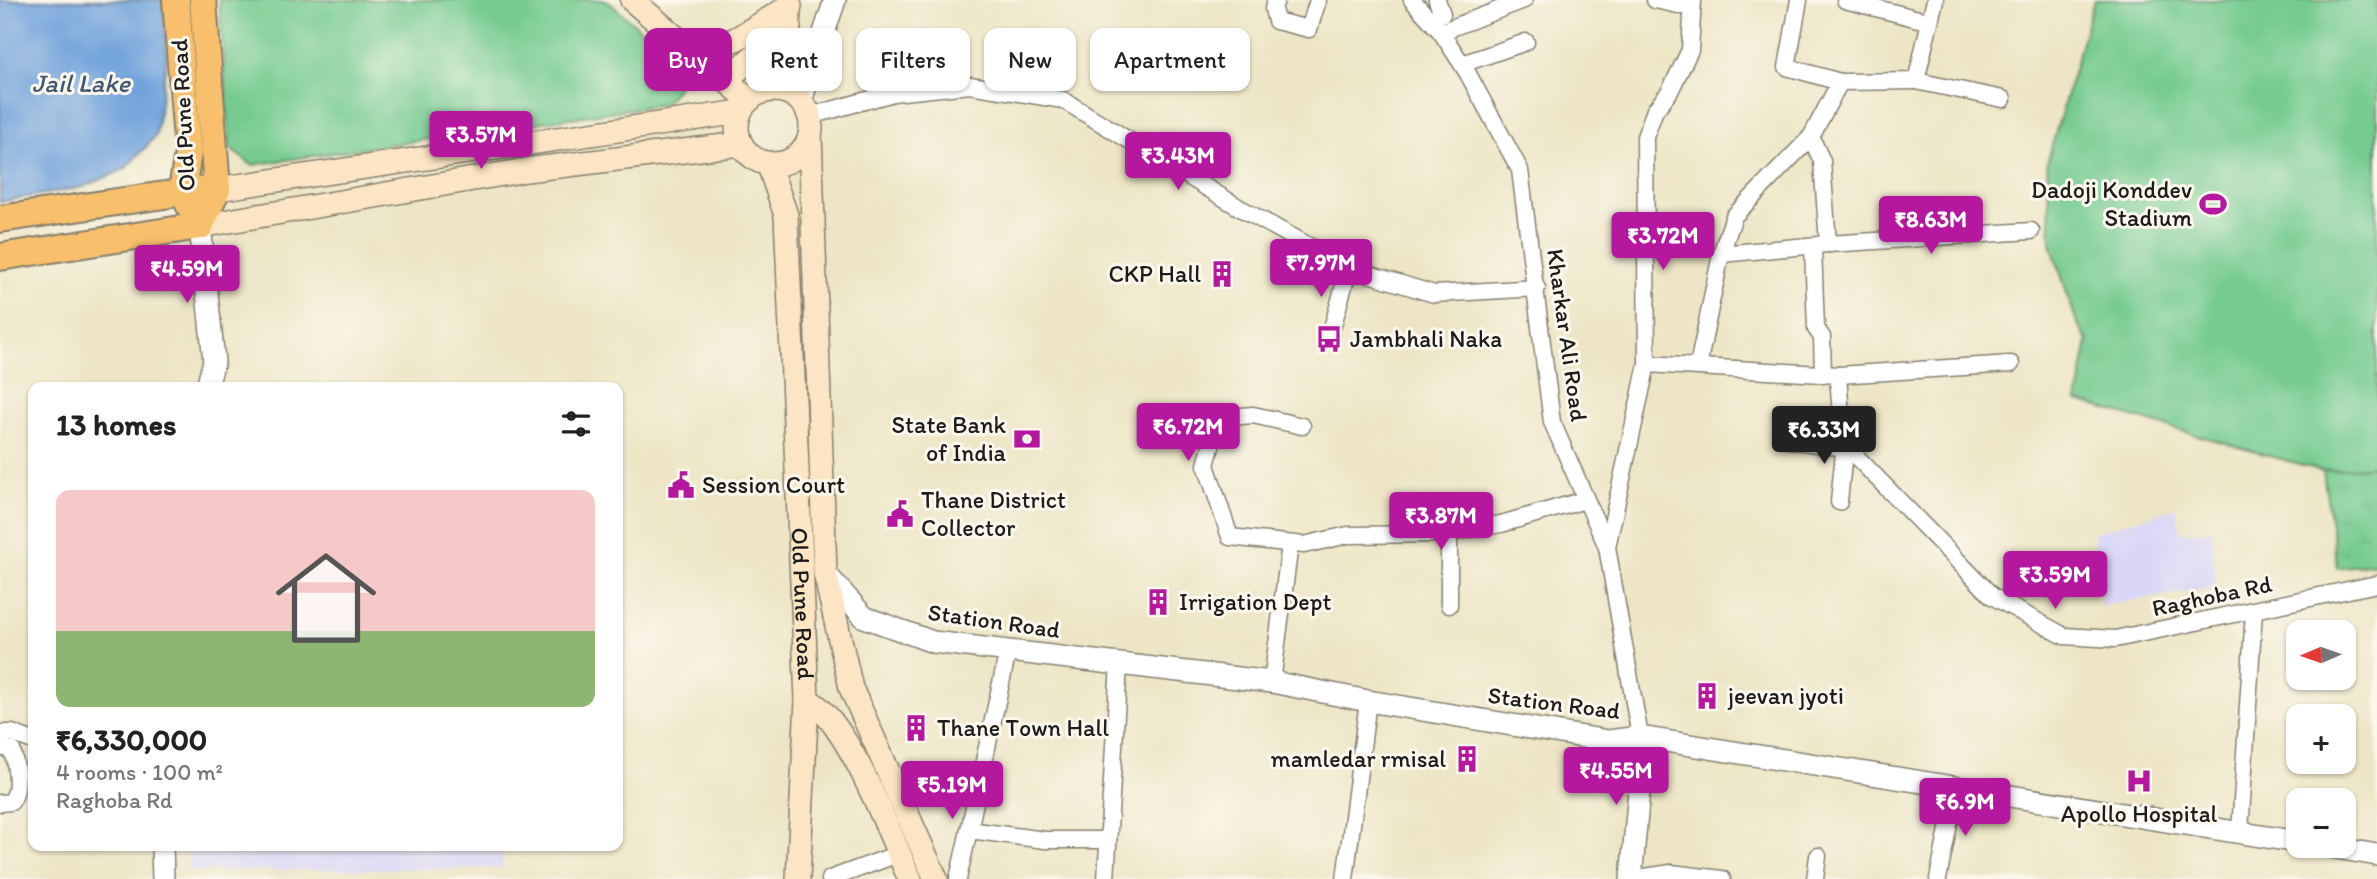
<!DOCTYPE html>
<meta charset="utf-8">
<style>
:root{--surface:#fff;--page:#f2f2f2;--text:#222;--muted:#767676;--accent:#b5179e}
body{margin:0;font-family:Itim,sans-serif;background:var(--page);color:var(--text);height:100vh;display:flex;flex-direction:column;font-size:26px;white-space:nowrap}
*{box-sizing:border-box;margin:0}
p{font-size:23px;color:var(--muted)}
.icon{flex:none;width:38px;height:38px;fill:none;stroke:currentColor;stroke-width:2;stroke-linecap:round;stroke-linejoin:round}
.map{position:relative;flex:1;overflow:hidden}
.side{position:absolute;left:28px;top:382px;width:595px;height:469px;display:flex;flex-direction:column;background:var(--surface);border-radius:14px;box-shadow:0 2px 5px #0004}
.side>*{flex:none}
.banner{position:absolute;left:644px;top:28px;width:665px;height:63px;display:flex;gap:14px}
.needle{width:46px;rotate:268deg}
.tools{position:absolute;left:2286px;top:620px;display:grid;gap:14px}
.tools a{display:grid;place-items:center;width:70px;height:70px;border-radius:14px;background:var(--surface);box-shadow:0 2px 5px #0004;font-size:35px}
.price{position:absolute;translate:-50% -60px;padding:0 16px;border-radius:7px;background:var(--accent);color:#fff;font-size:23px;line-height:46px;filter:drop-shadow(0 2px 4px #0008)}
.price::after{content:'';position:absolute;left:50%;top:42px;width:21px;height:16px;margin-left:-10px;background:inherit;clip-path:polygon(0 0,100% 0,50% 100%)}
.price.on{background:#222;color:#fff}
ul{padding:0;list-style:none}
li{display:grid;align-content:center;gap:14px;height:371px;padding:0 28px}
li span{display:grid;place-items:center;height:217px;border-radius:14px;color:#555}
li>.icon{margin-inline-start:auto}
span .icon{width:126px;height:126px;fill:#fffc;stroke-width:1}
li b{font-size:30px}
h2{display:flex;justify-content:space-between;align-items:center;height:84px;padding:0 28px;font-size:30px}
.pill{padding:0 24px;border-radius:14px;background:var(--surface);box-shadow:0 2px 5px #0004;font-size:24px;line-height:63px}
.pill.on{background:var(--accent);color:#fff}
.map>svg:first-child{display:block}
.built{fill:#d9d6f7}
.grass{fill:#75cb90;stroke:#487456;stroke-width:2}
.park{fill:url(#park-tufts);stroke:#487456;stroke-width:2}
.water{fill:#70a2db;stroke:#465f7c;stroke-width:2}
.lines{fill:none;stroke-linecap:round;stroke-linejoin:round}
.minor-casing{stroke:#848070;stroke-width:19}
.tertiary-casing{stroke:#848070;stroke-width:24}
.secondary-casing{stroke:#848070;stroke-width:26}
.primary-casing{stroke:#848070;stroke-width:30}
.minor{stroke:#fff;stroke-width:16}
.tertiary{stroke:#fff;stroke-width:21}
.secondary{stroke:#fce5c4;stroke-width:23}
.primary{stroke:#f8bf6c;stroke-width:26}
.labels{text-anchor:middle;stroke-width:6;stroke-linejoin:round;paint-order:stroke}
.street-label{font-size:24px;fill:#1c1c1c;stroke:#fbf7ec}
.poi-label{font-size:24px;fill:#1c1c1c;stroke:#fbf7ec;text-anchor:start}
.water-label{font-size:26px;font-style:italic;fill:#425872;stroke:#fbf7ec}
</style>
<div class="map">
<svg width="2377" height="879" viewBox="0 0 2377 879">
<defs>
<pattern id="park-tufts" width="24" height="20" patternUnits="userSpaceOnUse" patternTransform="scale(1.75)"><rect width="24" height="20" fill="#75cb90"/><path d="M3 7l-1-3M5 7V3M7 7l1-3M15 17l-1-3M17 17v-4M19 17l1-3" fill="none" stroke="#65ae7c"/></pattern>
</defs>
<rect width="100%" height="100%" fill="#fbf7ec"/>
<filter id="ink" filterUnits="userSpaceOnUse"><feTurbulence type="fractalNoise" baseFrequency=".0143" numOctaves="2"/><feDisplacementMap in="SourceGraphic" scale="14" xChannelSelector="R" yChannelSelector="G"/><feConvolveMatrix kernelMatrix="1 2 1 2 8 2 1 2 1" color-interpolation-filters="sRGB"/></filter>
<filter id="wash" filterUnits="userSpaceOnUse"><feTurbulence type="fractalNoise" baseFrequency=".00686" numOctaves="4" result="noise"/><feDisplacementMap in="SourceGraphic" scale="28" xChannelSelector="R" yChannelSelector="G"/><feGaussianBlur stdDeviation="1.57" result="paint"/><feColorMatrix in="noise" values="0 0 0 0 0 0 0 0 0 0 0 0 0 0 0 0 0 1.4 0 .05"/><feComposite in="paint" operator="in"/></filter>
<g filter="url(#wash)">
<rect width="100%" height="100%" fill="#ede5c5"/>
<g class="built">
<polygon points="2176,508 2181,533 2212,530 2216,587 2101,606 2093,533"/>
<polygon points="188,845 504,845 502,868 190,871"/>
</g>
<g class="grass">
<polygon points="219,0 606,0 677,60 683,80 664,104 252,165 230,149"/>
<polygon points="2094,0 2377,0 2377,466 2323,471 2077,401 2088,341 2077,323 2051,244 2047,163"/>
</g>
<polygon class="park" points="2377,466 2377,563 2337,568 2323,471"/>
<polygon class="water" points="0,0 163,0 167,55 156,136 125,169 83,187 0,202"/>
</g>
<g filter="url(#ink)">
<g class="lines">
<defs>
<g id="minor">
<polyline points="1276,0 1273,9 1276,21 1309,29 1318,0"/>
<polyline points="1412,0 1441,32 1467,72 1520,170 1552,422 1607,547 1640,737"/>
<polyline points="1437,0 1442,14"/>
<polyline points="1655,0 1692,8"/>
<polyline points="1799,0 1787,67 1840,82"/>
<polyline points="1845,0 1930,22"/>
<polyline points="1441,32 1524,0"/>
<polyline points="1462,64 1526,42"/>
<polyline points="1916,81 2003,99"/>
<polyline points="810,116 893,93 970,85 1063,100 1240,208 1349,268 1434,294 1537,288"/>
<polyline points="1811,137 1840,82 1916,81 1935,0"/>
<polyline points="1828,244 2031,231"/>
<polyline points="1813,246 1816,329 1822,337 1823,375"/>
<polyline points="1329,339 1349,268"/>
<polyline points="1647,364 1838,375 1843,443 1992,596 2064,636 2115,639 2377,584"/>
<polyline points="1698,366 1721,254 1734,216 1811,137 1822,161 1828,244 1721,254"/>
<polyline points="1838,375 2011,364"/>
<polyline points="1302,426 1253,415 1219,418 1206,465 1230,537 1304,545 1348,535 1442,534 1501,524 1585,500"/>
<polyline points="1789,440 1839,447 1843,443"/>
<polyline points="1839,502 1844,452 1848,449"/>
<polyline points="1607,547 1647,364 1645,137 1655,110 1670,91 1690,50 1693,0"/>
<polyline points="1449,605 1449,533"/>
<polyline points="1008,651 969,830 1045,840 1108,840"/>
<polyline points="1272,682 1290,544"/>
<polyline points="0,733 12,733 33,741"/>
<path d="M0 747 12 750C16 765 21 789 11 802L0 803"/>
<polyline points="2240,832 2254,611"/>
<polyline points="830,879 898,854"/>
<polyline points="958,879 969,830"/>
<polyline points="1106,879 1119,664"/>
<polyline points="1345,879 1368,701"/>
<polyline points="1632,879 1671,873 1722,879"/>
<polyline points="1815,879 1818,856"/>
<polyline points="1938,879 1956,789"/>
</g>
<g id="tertiary">
<polyline points="801,101 835,0"/>
<polyline points="200,226 214,361 207,387"/>
<polyline points="825,573 864,617 933,642 1272,682 1368,701 1608,741 1640,737 2298,842"/>
<polyline points="162,845 163,879"/>
<polyline points="2319,845 2377,855"/>
<polyline points="1631,879 1641,769 1640,737"/>
</g>
<g id="secondary">
<polyline points="632,0 749,100"/>
<polyline points="694,54 736,39 790,6"/>
<polyline points="726,80 789,26"/>
<polyline points="778,90 789,26 789,0"/>
<circle cx="774" cy="127" r="37"/>
<polyline points="810,134 825,573 851,688 936,879"/>
<path id="s1" d="M768 163 786 215 807 700 798 879"/>
<polyline points="217,189 740,112"/>
<polyline points="200,226 526,170 741,144"/>
<path d="M807 700C847 717 890 836 910 879"/>
</g>
<g id="primary">
<polyline points="176,0 188,153 182,190 200,226"/>
<polyline points="0,219 199,190"/>
<polyline points="200,226 217,189 203,0"/>
<polyline points="0,257 200,226"/>
</g>
</defs>
<use href="#minor" class="minor-casing"/>
<use href="#tertiary" class="tertiary-casing"/>
<use href="#secondary" class="secondary-casing"/>
<use href="#primary" class="primary-casing"/>
<use href="#minor" class="minor"/>
<use href="#tertiary" class="tertiary"/>
<use href="#secondary" class="secondary"/>
<use href="#primary" class="primary"/>
</g>
</g>
<defs>
<symbol id="stadium-bare" viewBox="-9 -9 18 18"><path d="M0-5a6.5 5 0 1 0 0 10a6.5 5 0 1 0 0-10ZM-3.5-1.8h7v3.6h-7Z" fill="#b5179e" stroke="#fbf7ec" stroke-width="2.5" paint-order="stroke"/></symbol>
<symbol id="building-bare" viewBox="-9 -9 18 18"><path d="M-4-6H4V6H1V3H-1V6H-4ZM-2.5-4.3h1.7v1.8h-1.7ZM.8-4.3h1.7v1.8H.8ZM-2.5-1h1.7V.8h-1.7ZM.8-1h1.7V.8H.8Z" fill="#b5179e" stroke="#fbf7ec" stroke-width="2.5" paint-order="stroke"/></symbol>
<symbol id="bus-bare" viewBox="-9 -9 18 18"><path d="M-5-6H5V4H4V6H2V4H-2V6H-4V4H-5ZM-3.5-4V0h7V-4ZM-3.5 1.2v1.5H-2V1.2ZM2 1.2v1.5H3.5V1.2Z" fill="#b5179e" stroke="#fbf7ec" stroke-width="2.5" paint-order="stroke"/></symbol>
<symbol id="bank-bare" viewBox="-9 -9 18 18"><path d="M-6-4H6V4H-6ZM0-2.3a2.3 2.3 0 1 0 0 4.6a2.3 2.3 0 1 0 0-4.6Z" fill="#b5179e" stroke="#fbf7ec" stroke-width="2.5" paint-order="stroke"/></symbol>
<symbol id="civic-bare" viewBox="-9 -9 18 18"><path d="M-.6-6.5H3V-4.5H.6V-3L4-1V1h2V6H-6V1h2V-1L-.6-3ZM-1.2 2.5V6h2.4V2.5Z" fill="#b5179e" stroke="#fbf7ec" stroke-width="2.5" paint-order="stroke"/></symbol>
<symbol id="hospital-bare" viewBox="-9 -9 18 18"><path d="M-5-5h3v3.5h4V-5h3V5h-3V1.5h-4V5h-3Z" fill="#b5179e" stroke="#fbf7ec" stroke-width="2.5" paint-order="stroke"/></symbol>
</defs>
<g fill-rule="evenodd">
<use href="#stadium-bare" x="2194" y="185" width="38" height="38"/>
<use href="#building-bare" x="1203" y="255" width="38" height="38"/>
<use href="#bus-bare" x="1310" y="320" width="38" height="38"/>
<use href="#bank-bare" x="1008" y="420" width="38" height="38"/>
<use href="#civic-bare" x="662" y="466" width="38" height="38"/>
<use href="#civic-bare" x="881" y="495" width="38" height="38"/>
<use href="#building-bare" x="1139" y="583" width="38" height="38"/>
<use href="#building-bare" x="1688" y="677" width="38" height="38"/>
<use href="#building-bare" x="897" y="709" width="38" height="38"/>
<use href="#building-bare" x="1448" y="740" width="38" height="38"/>
<use href="#hospital-bare" x="2120" y="762" width="38" height="38"/>
</g>
<g class="labels">
<g class="street-label">
<text transform="translate(183 115) rotate(-93)" y="8">Old Pune Road</text>
<text transform="translate(1567 335) rotate(82)" y="8">Kharkar Ali Road</text>
<text transform="translate(2212 596) rotate(-12)" y="8">Raghoba Rd</text>
<text dy="8" stroke="none"><textPath href="#s1" startOffset="444">Old Pune Road</textPath></text>
<text transform="translate(994 621) rotate(8)" y="8">Station Road</text>
<text transform="translate(1554 703) rotate(7)" y="8">Station Road</text>
</g>
<g class="poi-label">
<text x="2192" y="198" text-anchor="end">Dadoji Konddev<tspan x="2192" dy="28">Stadium</tspan></text>
<text x="1201" y="282" text-anchor="end">CKP Hall</text>
<text x="1350" y="347">Jambhali Naka</text>
<text x="1006" y="433" text-anchor="end">State Bank<tspan x="1006" dy="28">of India</tspan></text>
<text x="702" y="493">Session Court</text>
<text x="921" y="508">Thane District<tspan x="921" dy="28">Collector</tspan></text>
<text x="1179" y="610">Irrigation Dept</text>
<text x="1728" y="704">jeevan jyoti</text>
<text x="937" y="736">Thane Town Hall</text>
<text x="1446" y="767" text-anchor="end">mamledar rmisal</text>
<text x="2139" y="822" text-anchor="middle">Apollo Hospital</text>
</g>
<g class="water-label">
<text x="81" y="92">Jail Lake</text>
</g>
</g>
</svg>
<div class="tools">
<a><svg class="needle" viewBox="-14 -14 28 28"><path d="M0-13l5 13h-10z" fill="#e53935"/><path d="M0 13l5-13h-10z" fill="#767676"/></svg></a>
<a>+</a>
<a>−</a>
</div>
<b class="price" style="left:481px;top:171px">₹3.57M</b>
<b class="price" style="left:1178px;top:192px">₹3.43M</b>
<b class="price" style="left:1931px;top:256px">₹8.63M</b>
<b class="price" style="left:1663px;top:272px">₹3.72M</b>
<b class="price" style="left:1321px;top:299px">₹7.97M</b>
<b class="price" style="left:187px;top:305px">₹4.59M</b>
<b class="price" style="left:1188px;top:463px">₹6.72M</b>
<b class="price on" style="left:1824px;top:466px">₹6.33M</b>
<b class="price" style="left:1441px;top:552px">₹3.87M</b>
<b class="price" style="left:2055px;top:611px">₹3.59M</b>
<b class="price" style="left:1616px;top:807px">₹4.55M</b>
<b class="price" style="left:952px;top:821px">₹5.19M</b>
<b class="price" style="left:1965px;top:838px">₹6.9M</b>
<div class="banner">
<a class="pill on">Buy</a>
<a class="pill">Rent</a>
<a class="pill">Filters</a>
<a class="pill">New</a>
<a class="pill">Apartment</a>
</div>
<section class="side">
<h2>13 homes<svg class="icon" aria-label="filters" viewBox="0 0 24 24"><path d="M4 7h16M4 17h16"/><circle cx="9" cy="7" r="2"/><circle cx="15" cy="17" r="2"/></svg></h2>
<ul>
<li><span style="background:linear-gradient(#f6c9c9 65%,#8fb573 0)"><svg class="icon" aria-label="home" viewBox="0 0 24 24"><path d="M3 11l9-7 9 7M6 9v11h12V9"/></svg></span><div><b>₹6,330,000</b><p>4 rooms · 100 m²</p><p>Raghoba Rd</p></div></li>
</ul>
</section>
</div>
